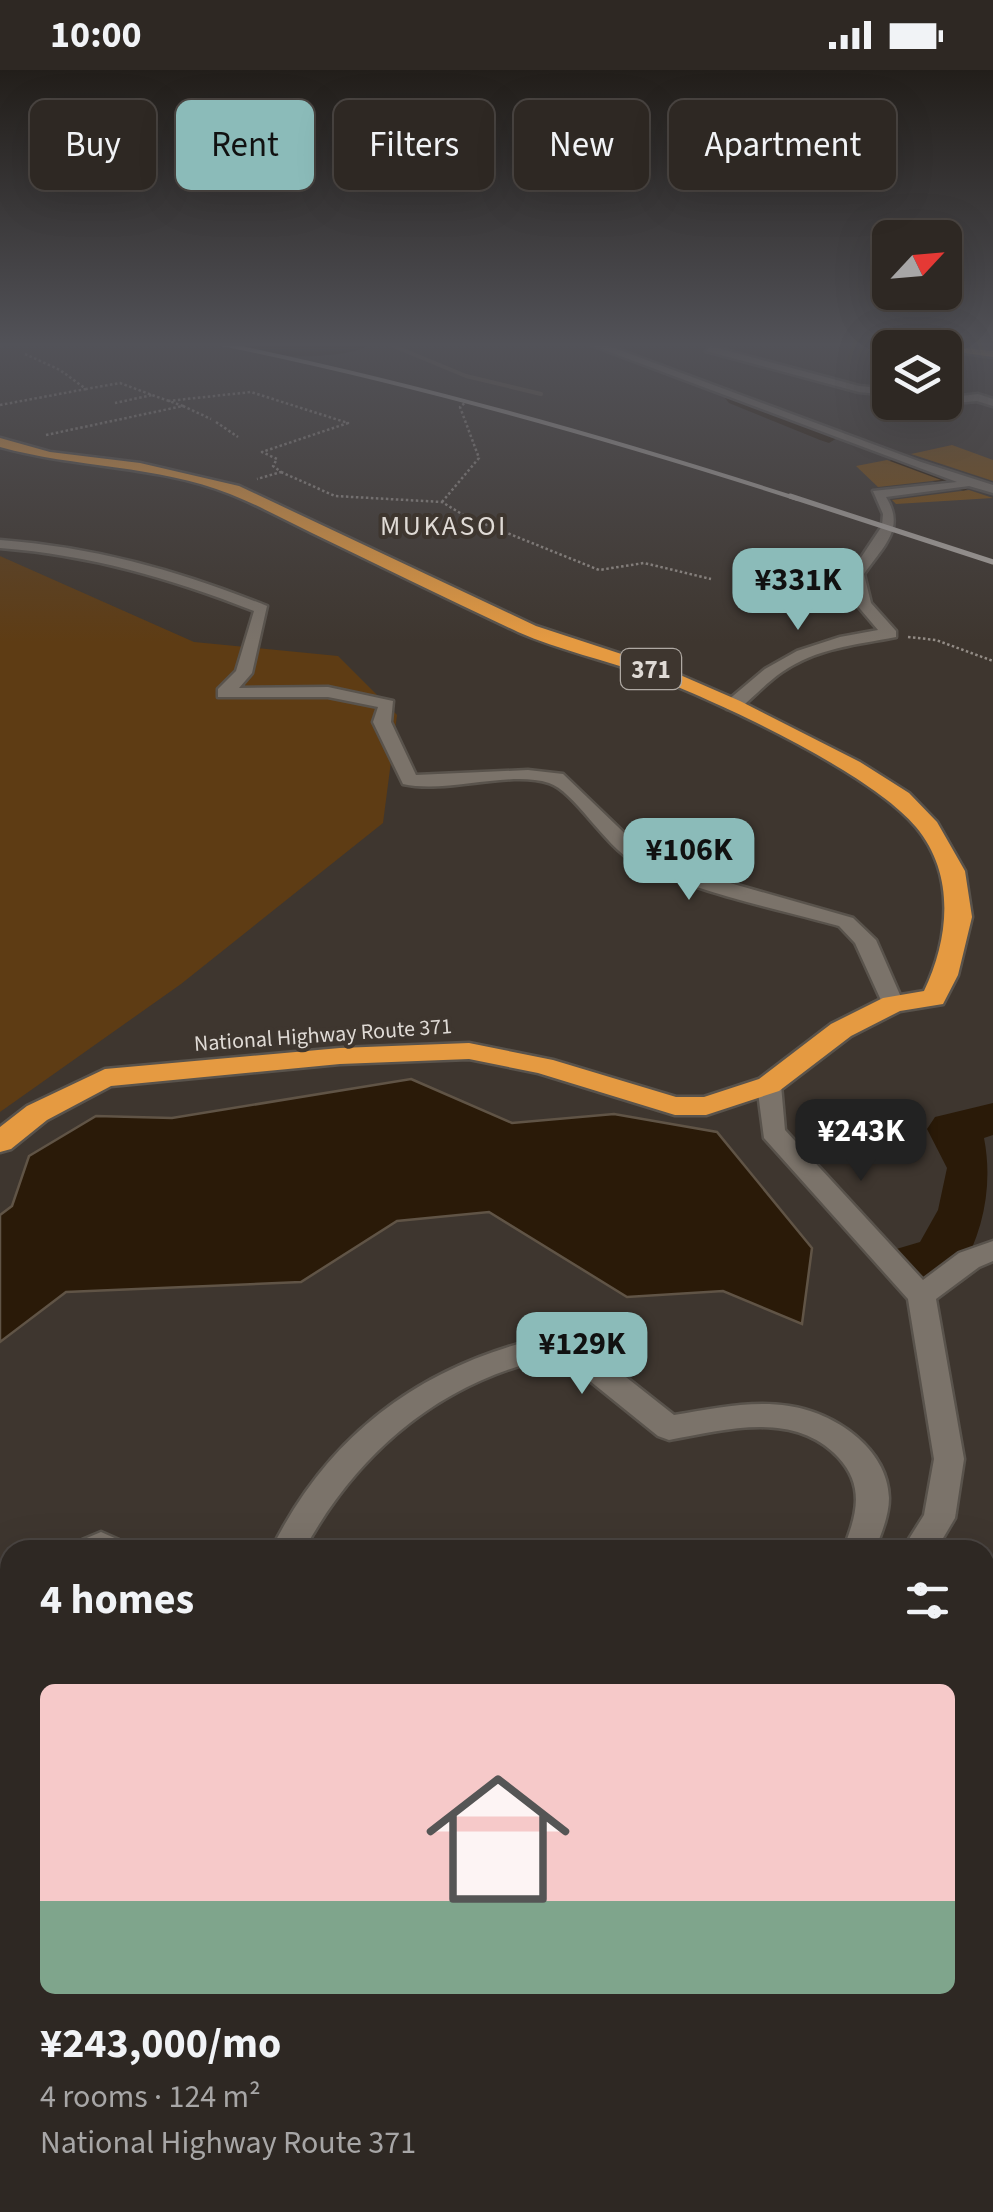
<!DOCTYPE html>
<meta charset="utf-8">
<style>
:root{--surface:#2e2823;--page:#3a3430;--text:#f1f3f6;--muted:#a7a6a6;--line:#494441;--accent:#8bbbb9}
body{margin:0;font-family:"Source Sans 3",sans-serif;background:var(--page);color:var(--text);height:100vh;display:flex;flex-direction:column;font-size:38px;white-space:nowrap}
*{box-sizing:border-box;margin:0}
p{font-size:32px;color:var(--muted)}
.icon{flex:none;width:55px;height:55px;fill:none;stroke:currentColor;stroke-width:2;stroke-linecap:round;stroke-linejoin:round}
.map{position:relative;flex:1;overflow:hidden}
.panel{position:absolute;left:0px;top:1470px;width:995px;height:672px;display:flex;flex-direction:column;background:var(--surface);border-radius:30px 30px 0 0;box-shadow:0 10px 40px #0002,0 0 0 2px var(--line)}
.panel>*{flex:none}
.banner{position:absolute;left:30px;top:30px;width:935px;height:90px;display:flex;gap:20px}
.needle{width:65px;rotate:64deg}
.fabs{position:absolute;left:872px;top:150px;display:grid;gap:20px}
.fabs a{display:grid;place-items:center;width:90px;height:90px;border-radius:15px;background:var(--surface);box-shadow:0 10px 40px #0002,0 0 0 2px var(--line);font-size:50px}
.price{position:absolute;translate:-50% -85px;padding:0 22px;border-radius:20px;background:var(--accent);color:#111;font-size:32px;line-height:65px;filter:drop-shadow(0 2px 5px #0008)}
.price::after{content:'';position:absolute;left:50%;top:60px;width:30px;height:22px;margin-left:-15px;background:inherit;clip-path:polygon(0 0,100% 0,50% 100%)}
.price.selected{background:#222;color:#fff}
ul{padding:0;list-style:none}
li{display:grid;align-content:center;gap:20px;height:530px;padding:0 40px}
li+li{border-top:2px solid var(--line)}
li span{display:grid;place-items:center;height:310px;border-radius:15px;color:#555}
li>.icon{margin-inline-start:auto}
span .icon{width:180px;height:180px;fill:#fffc;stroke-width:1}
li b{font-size:42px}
h2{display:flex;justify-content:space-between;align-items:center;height:120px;padding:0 40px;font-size:42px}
.tag{padding:0 35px;border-radius:15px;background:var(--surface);box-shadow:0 10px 40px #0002,0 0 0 2px var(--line);font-size:35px;line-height:90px}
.tag.selected{background:var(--accent);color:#111}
.status{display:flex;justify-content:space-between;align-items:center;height:70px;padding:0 50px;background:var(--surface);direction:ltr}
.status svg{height:28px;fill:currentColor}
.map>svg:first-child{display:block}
.green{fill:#5e3c14}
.water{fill:#2a1a08;stroke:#605446;stroke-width:2.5}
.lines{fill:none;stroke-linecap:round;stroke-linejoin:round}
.stream{stroke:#605446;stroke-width:4}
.river{fill:#2a1a08;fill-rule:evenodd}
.building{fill:#7d4d0e}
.street-casing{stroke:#59534c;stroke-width:5}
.primary-casing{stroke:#59534c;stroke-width:5}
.highway-casing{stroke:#59534c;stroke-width:5}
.path{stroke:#938c86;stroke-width:2.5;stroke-dasharray:2.5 2.5;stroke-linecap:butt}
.street{fill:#7b736a;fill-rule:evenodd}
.primary{fill:#bb8a51;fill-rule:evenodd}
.highway{fill:#e59a41;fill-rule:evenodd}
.rail-far1{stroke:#aba59f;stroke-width:4}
.rail{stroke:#aba59f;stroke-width:5}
.labels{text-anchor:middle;stroke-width:8;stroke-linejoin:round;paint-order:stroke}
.far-street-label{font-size:22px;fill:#dfdad5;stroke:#3e362f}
.shield{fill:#3e362f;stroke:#afa9a3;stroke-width:2.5}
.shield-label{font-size:25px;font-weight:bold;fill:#dfdad5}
.far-quarter-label{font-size:28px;letter-spacing:2.5px;fill:#dfdad5;stroke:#3e362f}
</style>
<div class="status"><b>10:00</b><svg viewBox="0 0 49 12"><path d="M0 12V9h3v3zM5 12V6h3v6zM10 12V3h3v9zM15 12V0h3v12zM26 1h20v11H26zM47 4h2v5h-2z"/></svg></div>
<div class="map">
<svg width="993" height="2142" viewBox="0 0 993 2142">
<rect width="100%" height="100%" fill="#3e362f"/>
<polygon class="green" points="0,486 194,572 338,586 397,645 383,753 181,914 0,1042"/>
<polygon class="water" points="411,1009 512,1053 614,1044 717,1062 812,1178 802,1254 723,1221 627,1227 489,1142 397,1151 301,1212 66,1222 0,1272 0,1145 12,1136 29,1086 96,1046 172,1048"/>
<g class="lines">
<g class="stream">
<polyline points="384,272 466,306 541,324"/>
<polyline points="0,276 5,272"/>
</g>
<g class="river">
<path d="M235 272H374C353 291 256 291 235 272Z"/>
<polygon points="737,321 838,360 842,365 829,373 820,370 729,333 725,328 729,323"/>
<polygon points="901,384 974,407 978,413 964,421 892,398 888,392"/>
<path d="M993 1033V1065L984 1068C993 1114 984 1161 960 1202 936 1209 917 1215 893 1208L884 1194 893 1180 920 1172 938 1140 947 1098 927 1059 935 1047Z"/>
</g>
</g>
<g class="building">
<polygon points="952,375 993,390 993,411 911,384"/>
<polygon points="887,390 941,410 878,417 856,396"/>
<polygon points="969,420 993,428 896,434 892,430"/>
</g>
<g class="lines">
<defs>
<g id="street">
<path d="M583 272H598L921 392 993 415V423L969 416 886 427C906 459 883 476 864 504L871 533 896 561V567C855 575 817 578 782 602 766 613 754 627 739 639H727V631L765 599 797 581 840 567 878 560 856 534 850 504 882 456 883 444 873 421 957 412Z"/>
<polygon points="882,272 932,278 903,278"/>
<polygon points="710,276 859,316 890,319 890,325 859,322 706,281"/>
<polygon points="978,324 993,329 993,336 977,331 945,334 940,332 945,332 945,328"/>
<path d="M0 470C94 477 180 501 267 536L252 603 239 618 328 617 393 631 391 652 416 705 528 700 563 704 643 781 709 807 853 848 876 870 904 934 893 941 885 939 855 873 839 856C771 837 696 823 633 791 606 777 573 720 549 713 509 700 448 724 403 714L373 652 378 637 328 627H218V619L236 601 254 541C170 508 90 485 0 478Z"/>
<polygon points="769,1008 781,1015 785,1060 923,1210 959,1183 993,1171 993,1191 979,1197 936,1229 964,1389 955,1448 936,1480 902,1480 924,1445 934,1389 908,1229 764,1068 757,1015"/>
<path d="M564 1263 574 1266 674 1345C712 1339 751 1330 789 1336 833 1342 888 1378 889 1428 889 1446 881 1464 875 1480H843C856 1446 866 1417 838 1387 793 1340 726 1360 669 1370L658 1366 559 1286C445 1308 359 1379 304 1480H271C332 1357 431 1289 564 1263Z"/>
<polygon points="101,1462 119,1470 124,1480 77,1480 82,1470"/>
<polygon points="985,1977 993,1980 993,2117 985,2120"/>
<polygon points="985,2129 986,2132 982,2142 936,2142 940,2132 985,2132"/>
</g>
<polygon id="primary" points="902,272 993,281 993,287 907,275"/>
<path id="highway" d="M0 368 50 382 140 393 239 416 536 556 664 598 740 631 860 692 909 723 937 752 965 801 972 847 958 905 943 934 900 941 851 966 779 1021 706 1045H675L538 1003 469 989 340 994 111 1016 47 1050 11 1079 0 1082V1057L27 1036 105 999 340 978 469 973 553 990 676 1027H704L759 1009 831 954 883 928 924 921C949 869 956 805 916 757 871 703 716 630 647 605 605 590 559 580 518 562 449 530 381 496 312 463 285 450 258 435 230 424 158 395 75 398 0 377Z"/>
</defs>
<use href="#street" class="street-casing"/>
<use href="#primary" class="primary-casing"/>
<use href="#highway" class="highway-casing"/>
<g class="path">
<polyline points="25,284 60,300 86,319 120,313 152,325 115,333"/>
<polyline points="168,331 251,322 348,353 262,382 277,389 273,396 281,402 257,409"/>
<polyline points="0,335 86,319"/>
<polyline points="183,336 211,349"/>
<polyline points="216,352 238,367"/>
<polyline points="46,365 183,336 152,325"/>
<polyline points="281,402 335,426 442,432 465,446 599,500 644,493 711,509"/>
<polyline points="442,432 479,388 460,337 467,331"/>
<polyline points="908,567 936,570 993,591"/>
</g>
<use href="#street" class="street"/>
<use href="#primary" class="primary"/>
<use href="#highway" class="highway"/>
<path class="rail-far1" d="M212 272C411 312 605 367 798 429"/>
<polyline class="rail" points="790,426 993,492"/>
</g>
<linearGradient id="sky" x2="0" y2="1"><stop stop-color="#221e1a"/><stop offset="0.48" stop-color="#525258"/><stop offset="1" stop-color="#525258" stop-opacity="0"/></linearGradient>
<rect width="993" height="572" fill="url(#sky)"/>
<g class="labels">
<g class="far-street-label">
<text transform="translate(323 964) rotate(-4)" y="8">National Highway Route 371</text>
</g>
<rect class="shield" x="621" y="579" width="60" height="40" rx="8"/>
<g class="shield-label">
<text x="651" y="608">371</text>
</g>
<g class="far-quarter-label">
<text x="444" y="465">MUKASOI</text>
</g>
</g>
</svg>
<div class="fabs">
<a><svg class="needle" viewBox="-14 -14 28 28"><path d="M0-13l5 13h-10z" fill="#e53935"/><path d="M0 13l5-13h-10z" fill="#a7a6a6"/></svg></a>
<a><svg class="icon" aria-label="layers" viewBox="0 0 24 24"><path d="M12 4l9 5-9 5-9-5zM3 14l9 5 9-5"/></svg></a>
</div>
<b class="price" style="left:798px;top:563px">¥331K</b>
<b class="price" style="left:689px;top:833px">¥106K</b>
<b class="price selected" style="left:861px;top:1114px">¥243K</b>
<b class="price" style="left:582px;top:1327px">¥129K</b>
<div class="banner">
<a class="tag">Buy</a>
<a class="tag selected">Rent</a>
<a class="tag">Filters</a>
<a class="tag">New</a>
<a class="tag">Apartment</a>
</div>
<section class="panel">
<h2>4 homes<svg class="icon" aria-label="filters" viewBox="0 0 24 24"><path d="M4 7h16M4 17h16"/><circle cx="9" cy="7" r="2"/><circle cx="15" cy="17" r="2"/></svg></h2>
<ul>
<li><span style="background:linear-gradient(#f6c9c9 70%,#7fa58c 0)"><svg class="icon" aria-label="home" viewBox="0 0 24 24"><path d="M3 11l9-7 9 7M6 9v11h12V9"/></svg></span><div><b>¥243,000/mo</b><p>4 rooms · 124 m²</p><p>National Highway Route 371</p></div></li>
</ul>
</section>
</div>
